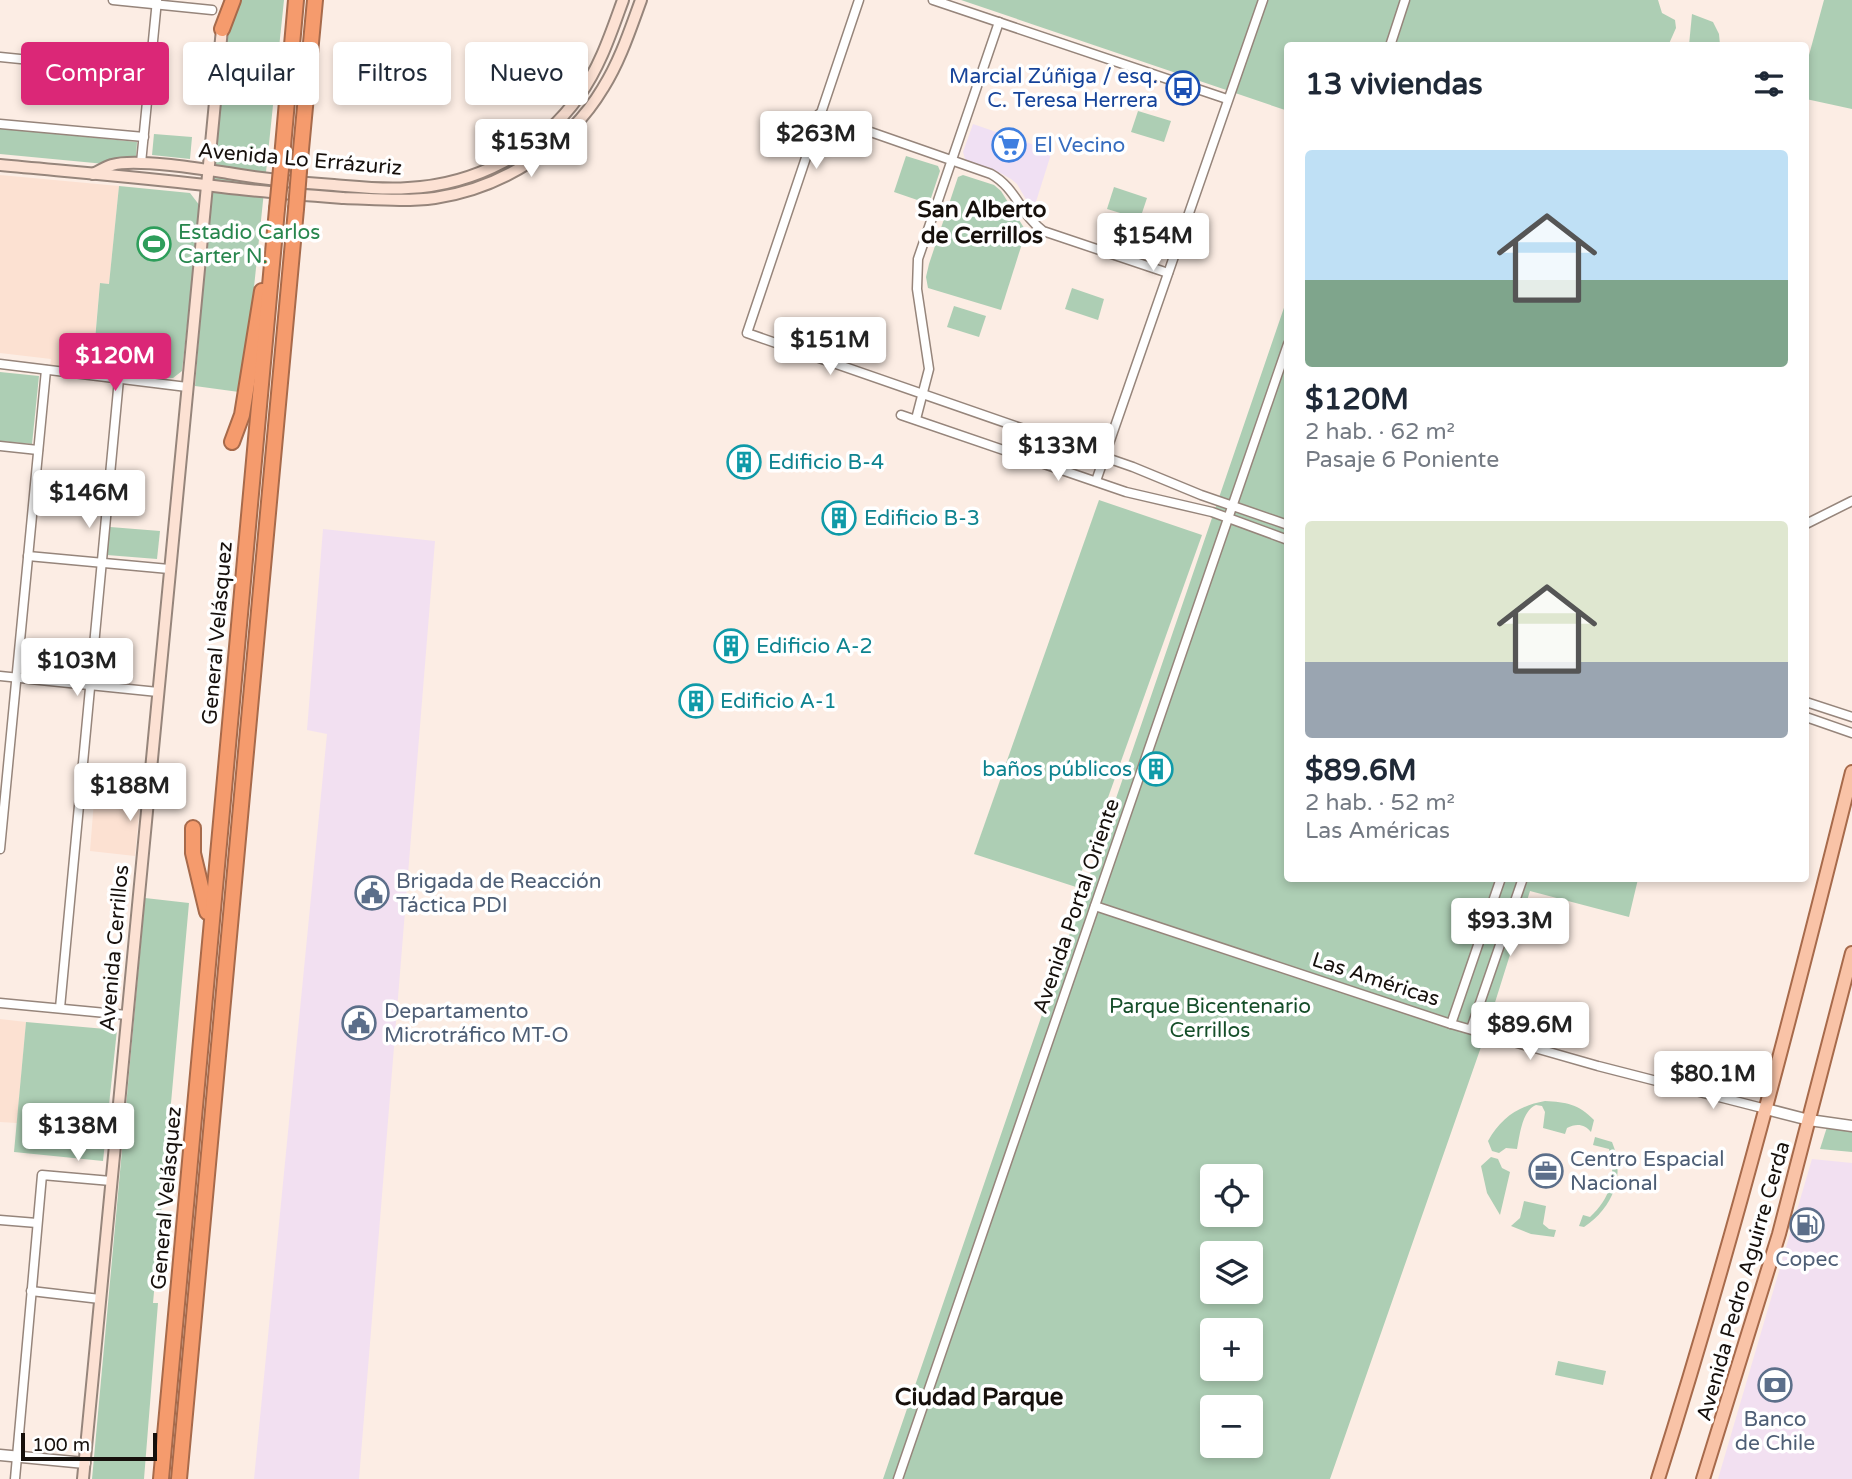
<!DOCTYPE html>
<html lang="es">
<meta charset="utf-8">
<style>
:root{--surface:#fff;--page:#f2f2f3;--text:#1f2937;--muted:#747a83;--accent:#db2777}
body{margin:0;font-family:"Varela Round",sans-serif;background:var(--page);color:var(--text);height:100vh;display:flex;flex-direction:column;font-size:26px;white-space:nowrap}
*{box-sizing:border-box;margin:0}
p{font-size:23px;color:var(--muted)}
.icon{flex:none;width:38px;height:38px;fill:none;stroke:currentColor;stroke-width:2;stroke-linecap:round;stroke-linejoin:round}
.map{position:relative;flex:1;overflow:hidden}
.drawer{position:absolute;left:1284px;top:42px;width:525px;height:840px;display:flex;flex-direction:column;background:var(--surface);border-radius:7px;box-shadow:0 4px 10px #0003}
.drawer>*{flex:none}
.banner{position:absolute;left:21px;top:42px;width:665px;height:63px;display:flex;gap:14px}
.fabs{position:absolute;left:1200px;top:1164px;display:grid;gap:14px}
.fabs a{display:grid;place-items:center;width:63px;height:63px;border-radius:7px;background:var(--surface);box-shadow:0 4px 10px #0003;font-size:35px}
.scale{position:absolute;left:21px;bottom:18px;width:136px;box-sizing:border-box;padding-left:7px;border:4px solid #16100c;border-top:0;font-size:19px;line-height:24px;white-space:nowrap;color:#16100c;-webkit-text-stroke:5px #fff;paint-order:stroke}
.price{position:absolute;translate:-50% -60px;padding:0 16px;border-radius:7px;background:#fff;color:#222;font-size:23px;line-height:46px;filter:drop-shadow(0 2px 4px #0008)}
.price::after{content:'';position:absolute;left:50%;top:42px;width:21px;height:16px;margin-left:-10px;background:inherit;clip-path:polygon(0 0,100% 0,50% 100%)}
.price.current{background:var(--accent);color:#fff}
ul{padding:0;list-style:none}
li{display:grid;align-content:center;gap:14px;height:371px;padding:0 21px}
li span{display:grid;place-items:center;height:217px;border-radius:7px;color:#555}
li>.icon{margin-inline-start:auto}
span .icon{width:126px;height:126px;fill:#fffc;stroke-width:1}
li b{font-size:30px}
h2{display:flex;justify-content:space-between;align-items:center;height:84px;padding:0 21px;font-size:30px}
.chip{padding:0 24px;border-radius:7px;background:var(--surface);box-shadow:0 4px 10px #0003;font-size:24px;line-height:63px}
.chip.current{background:var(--accent);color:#fff}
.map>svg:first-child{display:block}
.commercial{fill:#f0e0f3}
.industrial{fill:#f2e0f1}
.built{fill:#fce1d2}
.green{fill:#adceb4;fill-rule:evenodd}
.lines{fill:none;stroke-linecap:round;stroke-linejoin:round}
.minor-casing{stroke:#96857b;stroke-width:11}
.tertiary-casing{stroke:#96857b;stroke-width:13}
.secondary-casing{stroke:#96857b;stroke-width:14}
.primary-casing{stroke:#a76a4b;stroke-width:16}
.motorway-casing{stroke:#a76a4b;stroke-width:18}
.minor{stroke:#fff;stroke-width:8}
.tertiary{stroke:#fff;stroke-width:10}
.secondary{stroke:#fce1d3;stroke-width:10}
.primary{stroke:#f9c3a7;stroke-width:12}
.motorway{stroke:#f59b6d;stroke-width:14}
.motorway-bridge-casing{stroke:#a76a4b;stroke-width:18;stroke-linecap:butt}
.motorway-bridge{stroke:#f59b6d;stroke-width:14}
.labels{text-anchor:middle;stroke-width:7;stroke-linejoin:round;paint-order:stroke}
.transit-label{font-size:21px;fill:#164399;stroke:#fff;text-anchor:end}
.shop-label{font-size:21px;fill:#366cbe;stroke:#fff;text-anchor:start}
.street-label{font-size:21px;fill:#16100c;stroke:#fff}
.leisure-label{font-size:21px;fill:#27864d;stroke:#fff;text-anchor:start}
.culture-label{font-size:21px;fill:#0d838f;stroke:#fff;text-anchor:start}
.service-label{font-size:21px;fill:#4e5e75;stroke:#fff;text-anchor:start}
.park-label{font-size:21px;fill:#154e29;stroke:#fff}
.neighbourhood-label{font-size:23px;font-weight:bold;fill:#16100c;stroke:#fff}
.quarter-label{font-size:24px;font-weight:bold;fill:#16100c;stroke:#fff}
</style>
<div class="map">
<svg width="1852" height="1479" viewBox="0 0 1852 1479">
<rect width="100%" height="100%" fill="#fcede4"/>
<polygon class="commercial" points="973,124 1052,151 1034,208 1031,208 1017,184 1011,179 993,169 972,163 965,159 963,152"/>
<g class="industrial">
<polygon points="323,529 435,541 359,1479 254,1479 327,734 307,730"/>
<polygon points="1812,1159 1852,1163 1852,1479 1718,1479"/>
</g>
<g class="built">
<polygon points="0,175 119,186 109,284 100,283 92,370 50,366 51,359 0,353"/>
<polygon points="94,801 140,805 135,856 90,851"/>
<polygon points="0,1019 26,1022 17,1123 0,1122"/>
</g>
<g class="green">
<polygon points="236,0 284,0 249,335 239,392 195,386 223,44"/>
<polygon points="961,0 1658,0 1662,13 1675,20 1676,28 1668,46 1288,46 1288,111"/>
<polygon points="1824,0 1852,0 1852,109 1806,99 1806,66"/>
<polygon points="1692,14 1713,22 1719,34 1720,45 1689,45"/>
<polygon points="1138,111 1171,121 1164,142 1131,132"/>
<polygon points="0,128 137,142 136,158 105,164 0,154"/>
<polygon points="154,134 192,137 190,159 152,155"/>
<polygon points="906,156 938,166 940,171 929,204 894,192"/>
<polygon points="963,175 994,185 1001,191 1026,231 1001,310 928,288 926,277 929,264 958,177"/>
<polygon points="119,186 190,193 200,206 182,371 173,378 140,377 145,345 95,340 100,283 109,284"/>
<polygon points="1114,187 1147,198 1140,219 1107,209"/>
<polygon points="1072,288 1104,299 1098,320 1065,309"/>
<path d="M1288 296V878L1638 879 1629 917 1530 891 1481 1047 1330 1479H883ZM1213 1176H1251V1214H1213ZM1213 1253H1251V1292H1213ZM1213 1330H1251V1368H1213ZM1213 1407H1251V1446H1213Z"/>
<polygon points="954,306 986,316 979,337 947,327"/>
<polygon points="0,372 39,376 32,444 0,441"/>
<polygon points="1099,500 1202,535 1076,887 974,854"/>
<polygon points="110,527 160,531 157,559 107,555"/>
<polygon points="145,898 189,903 153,1303 158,1303 144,1479 92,1479"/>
<polygon points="26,1022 117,1030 103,1161 14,1152"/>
<path d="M1545 1101C1566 1102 1579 1104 1594 1120L1591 1132C1585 1124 1576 1123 1567 1128L1565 1134 1543 1128 1545 1112 1542 1106 1536 1105C1522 1111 1520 1134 1517 1149L1506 1148 1499 1153 1492 1151 1488 1141C1501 1118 1518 1106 1545 1101Z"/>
<polygon points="1827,1127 1852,1130 1852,1152 1820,1149"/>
<path d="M1595 1137 1612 1142C1626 1175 1613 1208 1584 1227L1579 1226 1583 1215 1590 1217C1610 1199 1617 1176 1609 1149L1593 1145Z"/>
<polygon points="1491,1157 1498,1159 1502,1168 1510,1172 1500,1215 1487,1193 1481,1166"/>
<polygon points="1524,1201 1546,1206 1543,1224 1549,1229 1556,1230 1554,1237 1531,1234 1511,1226 1520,1218"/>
<polygon points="1558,1361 1606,1371 1603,1385 1555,1375"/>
</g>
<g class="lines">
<defs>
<g id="minor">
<polyline points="113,0 212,10"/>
<polyline points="859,0 747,333 1133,467 1201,495 1288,525"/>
<polyline points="933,0 1227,99"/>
<polyline points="1390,46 1405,0"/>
<polyline points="0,57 150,72"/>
<path d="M819 114 991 174C1016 188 1021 215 1043 231L1168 273"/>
<polyline points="0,124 144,137"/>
<polyline points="141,163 157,0"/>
<polyline points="0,364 187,387"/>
<polyline points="901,415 1126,492 1212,512 1288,540"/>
<polyline points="916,419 929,369 917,289 918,259 999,22"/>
<polyline points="0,446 38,450"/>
<polyline points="1096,481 1263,0"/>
<polyline points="1806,524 1852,501"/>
<polyline points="28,556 169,569"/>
<polyline points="0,676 158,692"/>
<polyline points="1806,702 1852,717"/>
<polyline points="1806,717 1852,733"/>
<polyline points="0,849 46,370"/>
<polyline points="1095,906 1451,1024 1598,1066 1766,1109"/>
<polyline points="0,1003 127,1015"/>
<polyline points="60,1008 119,379"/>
<polyline points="1451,1024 1501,878"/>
<polyline points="1471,1029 1523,878"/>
<polyline points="0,1220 37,1223"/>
<polyline points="31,1291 100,1299"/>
<polyline points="15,1479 42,1175 111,1181"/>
<polyline points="898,1479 1288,344"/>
</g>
<g id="tertiary">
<polyline points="1766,1109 1809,1120 1852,1126"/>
<polyline points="0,1455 85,1463"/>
</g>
<g id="secondary">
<path d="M0 165C74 172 149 178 222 187 263 192 304 195 344 198 374 199 405 202 435 198 502 188 568 147 603 88 620 61 630 30 641 0"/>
<path d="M93 174C99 171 106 167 112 165 136 158 202 169 228 173 263 179 298 183 334 185 358 187 383 190 408 188 475 185 540 151 579 96 600 67 611 33 623 0"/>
<polyline points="83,1479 222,29"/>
</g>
<g id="primary">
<path d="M1658 1479C1732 1246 1793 1009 1852 772"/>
<polyline points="1703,1479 1779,1234 1852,953"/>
</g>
<g id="motorway">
<polyline points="222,29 233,0"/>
<polyline points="281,169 296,0"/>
<polyline points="299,171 315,0"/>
<polyline points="232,442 242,415 262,291"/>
<polyline points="193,828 193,853 207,912"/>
<polyline points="161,1479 277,209"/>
<polyline points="179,1479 296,209"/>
</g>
</defs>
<use href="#minor" class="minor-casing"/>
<use href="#tertiary" class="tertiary-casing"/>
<use href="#secondary" class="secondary-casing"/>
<use href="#primary" class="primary-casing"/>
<use href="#motorway" class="motorway-casing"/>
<use href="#minor" class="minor"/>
<use href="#tertiary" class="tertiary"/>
<use href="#secondary" class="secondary"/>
<use href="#primary" class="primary"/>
<use href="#motorway" class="motorway"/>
<defs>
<g id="motorway-bridge">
<polyline points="277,209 281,169"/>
<polyline points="296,209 299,171"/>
</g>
</defs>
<use href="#motorway-bridge" class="motorway-bridge-casing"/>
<use href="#motorway-bridge" class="motorway-bridge"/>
</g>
<defs>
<symbol id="bus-ring" viewBox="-11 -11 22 22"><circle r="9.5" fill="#fff" stroke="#1a4fb4" stroke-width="1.5"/><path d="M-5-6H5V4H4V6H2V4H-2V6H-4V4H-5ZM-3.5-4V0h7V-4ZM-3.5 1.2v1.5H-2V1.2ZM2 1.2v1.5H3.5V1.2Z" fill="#1a4fb4"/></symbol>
<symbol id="supermarket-ring" viewBox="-11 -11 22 22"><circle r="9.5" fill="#fff" stroke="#3f7fe0" stroke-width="1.5"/><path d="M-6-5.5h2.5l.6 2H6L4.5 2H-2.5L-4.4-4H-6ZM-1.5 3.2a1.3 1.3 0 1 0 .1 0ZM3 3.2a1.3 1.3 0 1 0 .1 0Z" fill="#3f7fe0"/></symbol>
<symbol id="stadium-ring" viewBox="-11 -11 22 22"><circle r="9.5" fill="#fff" stroke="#2e9e5b" stroke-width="1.5"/><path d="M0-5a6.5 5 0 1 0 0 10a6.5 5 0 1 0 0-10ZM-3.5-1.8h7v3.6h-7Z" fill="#2e9e5b"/></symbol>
<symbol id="building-ring" viewBox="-11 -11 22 22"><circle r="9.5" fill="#fff" stroke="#0f9aa8" stroke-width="1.5"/><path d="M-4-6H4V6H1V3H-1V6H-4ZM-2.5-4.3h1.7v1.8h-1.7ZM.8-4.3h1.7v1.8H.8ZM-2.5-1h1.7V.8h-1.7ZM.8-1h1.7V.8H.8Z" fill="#0f9aa8"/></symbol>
<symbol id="civic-ring" viewBox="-11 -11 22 22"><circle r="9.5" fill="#fff" stroke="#5c6f8a" stroke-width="1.5"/><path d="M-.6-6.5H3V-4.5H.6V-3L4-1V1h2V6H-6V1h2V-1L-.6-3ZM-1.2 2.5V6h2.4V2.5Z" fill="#5c6f8a"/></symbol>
<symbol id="office-ring" viewBox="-11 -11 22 22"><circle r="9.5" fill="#fff" stroke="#5c6f8a" stroke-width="1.5"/><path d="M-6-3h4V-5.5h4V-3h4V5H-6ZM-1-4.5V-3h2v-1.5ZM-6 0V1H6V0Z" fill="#5c6f8a"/></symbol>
<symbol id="fuel-ring" viewBox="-11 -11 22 22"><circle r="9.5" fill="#fff" stroke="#5c6f8a" stroke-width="1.5"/><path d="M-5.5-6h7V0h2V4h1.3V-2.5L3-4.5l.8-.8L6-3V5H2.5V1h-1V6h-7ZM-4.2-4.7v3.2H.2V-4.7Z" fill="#5c6f8a"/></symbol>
<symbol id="bank-ring" viewBox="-11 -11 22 22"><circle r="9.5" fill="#fff" stroke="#5c6f8a" stroke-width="1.5"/><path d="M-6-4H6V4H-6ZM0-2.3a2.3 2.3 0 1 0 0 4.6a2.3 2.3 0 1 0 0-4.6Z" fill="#5c6f8a"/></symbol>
</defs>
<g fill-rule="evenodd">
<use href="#bus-ring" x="1164" y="69" width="38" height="38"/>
<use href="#supermarket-ring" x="990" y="126" width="38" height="38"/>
<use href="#stadium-ring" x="135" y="225" width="38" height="38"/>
<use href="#building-ring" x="725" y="443" width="38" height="38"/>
<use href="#building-ring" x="820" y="499" width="38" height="38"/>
<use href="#building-ring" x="712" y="627" width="38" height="38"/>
<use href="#building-ring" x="677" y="682" width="38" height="38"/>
<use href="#building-ring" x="1137" y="750" width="38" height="38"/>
<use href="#civic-ring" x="353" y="874" width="38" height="38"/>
<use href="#civic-ring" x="340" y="1004" width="38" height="38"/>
<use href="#office-ring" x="1527" y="1152" width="38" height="38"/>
<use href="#fuel-ring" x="1788" y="1206" width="38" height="38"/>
<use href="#bank-ring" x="1756" y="1366" width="38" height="38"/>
</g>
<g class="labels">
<g class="transit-label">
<text x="1158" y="83">Marcial Zúñiga / esq.<tspan x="1158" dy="24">C. Teresa Herrera</tspan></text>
</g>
<g class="shop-label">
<text x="1034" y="152">El Vecino</text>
</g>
<g class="street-label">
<text transform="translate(300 159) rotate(5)" y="7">Avenida Lo Errázuriz</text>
<text transform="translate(217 633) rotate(-85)" y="7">General Velásquez</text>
<text transform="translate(1076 906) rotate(-71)" y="7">Avenida Portal Oriente</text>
<text transform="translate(114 948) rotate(-85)" y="7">Avenida Cerrillos</text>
<text transform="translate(1376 979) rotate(18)" y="7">Las Américas</text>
<text transform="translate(166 1198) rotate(-85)" y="7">General Velásquez</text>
<text transform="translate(1743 1281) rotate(-74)" y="7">Avenida Pedro Aguirre Cerda</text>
</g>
<g class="leisure-label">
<text x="178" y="239">Estadio Carlos<tspan x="178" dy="24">Carter N.</tspan></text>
</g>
<g class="culture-label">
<text x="768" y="469">Edificio B-4</text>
<text x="864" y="525">Edificio B-3</text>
<text x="756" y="653">Edificio A-2</text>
<text x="720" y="708">Edificio A-1</text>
<text x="1132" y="776" text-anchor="end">baños públicos</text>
</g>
<g class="service-label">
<text x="396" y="888">Brigada de Reacción<tspan x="396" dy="24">Táctica PDI</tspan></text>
<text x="384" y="1018">Departamento<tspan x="384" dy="24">Microtráfico MT-O</tspan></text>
<text x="1570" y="1166">Centro Espacial<tspan x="1570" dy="24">Nacional</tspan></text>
<text x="1807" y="1266" text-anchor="middle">Copec</text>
<text x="1775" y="1426" text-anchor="middle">Banco<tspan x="1775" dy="24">de Chile</tspan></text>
</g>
<g class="park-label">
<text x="1210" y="1013">Parque Bicentenario<tspan x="1210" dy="24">Cerrillos</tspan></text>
</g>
<g class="neighbourhood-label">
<text x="982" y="217">San Alberto<tspan x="982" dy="26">de Cerrillos</tspan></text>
</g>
<g class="quarter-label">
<text x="979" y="1405">Ciudad Parque</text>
</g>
</g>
</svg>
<div class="fabs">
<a><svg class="icon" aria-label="locate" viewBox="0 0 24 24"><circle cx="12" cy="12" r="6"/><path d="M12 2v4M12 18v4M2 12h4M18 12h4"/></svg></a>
<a><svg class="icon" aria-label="layers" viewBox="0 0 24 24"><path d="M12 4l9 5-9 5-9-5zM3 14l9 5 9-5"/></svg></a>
<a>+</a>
<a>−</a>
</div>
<div class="scale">100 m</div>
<b class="price" style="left:816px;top:171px">$263M</b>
<b class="price" style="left:531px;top:179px">$153M</b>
<b class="price" style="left:1153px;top:273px">$154M</b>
<b class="price" style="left:830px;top:377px">$151M</b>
<b class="price current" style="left:115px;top:393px">$120M</b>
<b class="price" style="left:1058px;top:483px">$133M</b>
<b class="price" style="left:89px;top:530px">$146M</b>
<b class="price" style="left:77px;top:698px">$103M</b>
<b class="price" style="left:130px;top:823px">$188M</b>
<b class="price" style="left:1510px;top:958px">$93.3M</b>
<b class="price" style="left:1530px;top:1062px">$89.6M</b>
<b class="price" style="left:1713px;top:1111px">$80.1M</b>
<b class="price" style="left:78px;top:1163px">$138M</b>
<div class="banner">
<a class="chip current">Comprar</a>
<a class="chip">Alquilar</a>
<a class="chip">Filtros</a>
<a class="chip">Nuevo</a>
</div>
<section class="drawer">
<h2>13 viviendas<svg class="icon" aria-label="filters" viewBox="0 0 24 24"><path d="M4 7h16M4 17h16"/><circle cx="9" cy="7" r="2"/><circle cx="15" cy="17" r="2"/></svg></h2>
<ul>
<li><span style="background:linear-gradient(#bfe0f5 60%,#7fa58c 0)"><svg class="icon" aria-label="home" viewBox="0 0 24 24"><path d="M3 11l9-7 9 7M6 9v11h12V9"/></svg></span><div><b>$120M</b><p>2 hab. · 62 m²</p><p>Pasaje 6 Poniente</p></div></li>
<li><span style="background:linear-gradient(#dfe7d0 65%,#9aa5b1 0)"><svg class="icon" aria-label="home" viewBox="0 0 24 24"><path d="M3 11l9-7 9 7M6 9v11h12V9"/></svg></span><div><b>$89.6M</b><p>2 hab. · 52 m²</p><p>Las Américas</p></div></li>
</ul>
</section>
</div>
